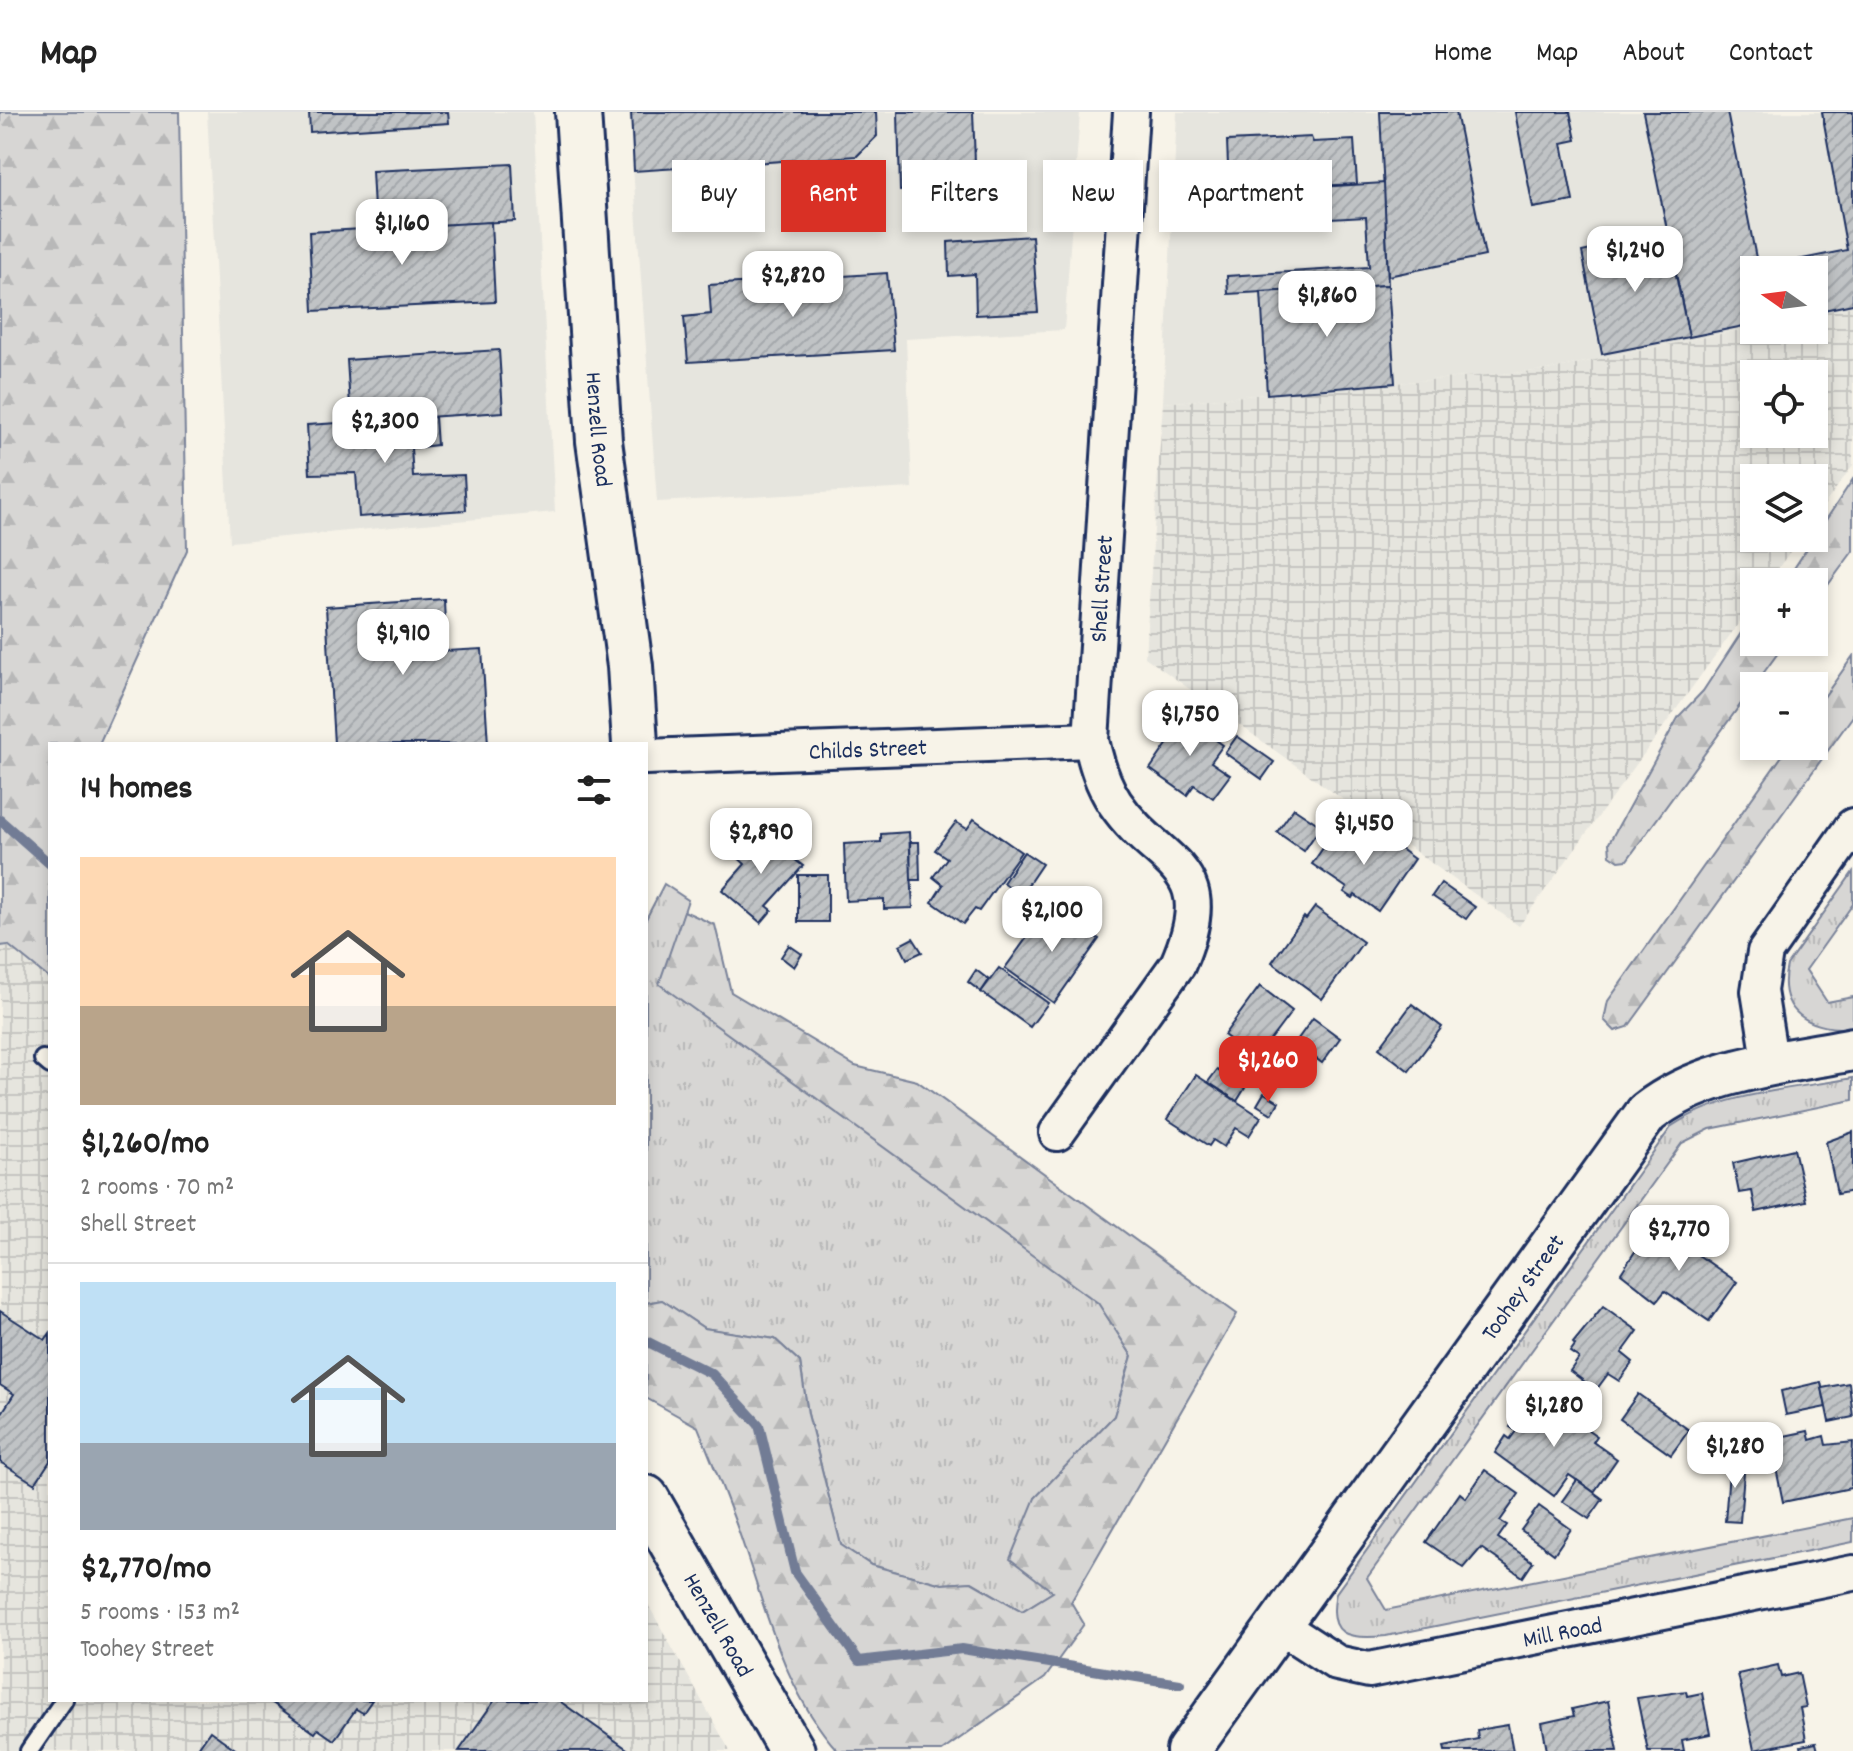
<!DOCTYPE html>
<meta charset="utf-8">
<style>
:root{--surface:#fff;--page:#f2f2f2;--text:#222;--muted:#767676;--line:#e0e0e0;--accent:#d93025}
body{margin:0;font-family:Dekko,sans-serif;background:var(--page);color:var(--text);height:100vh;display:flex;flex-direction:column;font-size:30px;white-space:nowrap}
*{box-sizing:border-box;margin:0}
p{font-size:26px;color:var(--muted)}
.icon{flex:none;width:44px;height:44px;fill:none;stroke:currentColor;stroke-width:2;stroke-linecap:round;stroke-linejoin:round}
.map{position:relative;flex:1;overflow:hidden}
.panel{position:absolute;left:48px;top:630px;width:600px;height:960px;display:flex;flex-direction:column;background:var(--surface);border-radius:0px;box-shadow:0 4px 12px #0003}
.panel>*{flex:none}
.top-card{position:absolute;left:672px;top:48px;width:760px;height:72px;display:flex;gap:16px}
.needle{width:52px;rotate:284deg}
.buttons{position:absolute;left:1740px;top:144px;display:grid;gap:16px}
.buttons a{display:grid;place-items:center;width:88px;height:88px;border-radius:0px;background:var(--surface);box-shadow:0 4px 12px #0003;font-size:40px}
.price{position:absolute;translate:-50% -68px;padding:0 18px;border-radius:16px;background:#fff;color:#222;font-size:26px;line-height:52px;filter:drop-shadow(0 2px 4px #0008)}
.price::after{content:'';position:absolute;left:50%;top:48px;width:24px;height:18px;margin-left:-12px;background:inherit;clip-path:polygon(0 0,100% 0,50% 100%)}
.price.selected{background:var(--accent);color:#fff}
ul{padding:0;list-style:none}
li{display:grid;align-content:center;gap:16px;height:424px;padding:0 32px}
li+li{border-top:2px solid var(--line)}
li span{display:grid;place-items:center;height:248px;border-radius:0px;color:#555}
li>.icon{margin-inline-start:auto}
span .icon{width:144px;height:144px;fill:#fffc;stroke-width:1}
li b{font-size:34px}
h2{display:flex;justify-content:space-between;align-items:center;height:96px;padding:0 32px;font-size:34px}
.tag{padding:0 28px;border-radius:0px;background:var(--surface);box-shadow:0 4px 12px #0003;font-size:28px;line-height:72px}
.tag.selected{background:var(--accent);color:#fff}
header{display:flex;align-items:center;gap:48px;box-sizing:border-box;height:112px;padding:0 40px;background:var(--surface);border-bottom:2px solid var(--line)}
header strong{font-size:38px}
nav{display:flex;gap:44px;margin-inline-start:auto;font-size:28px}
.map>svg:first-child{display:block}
.built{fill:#e6e5de}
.industrial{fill:url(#industrial-grid);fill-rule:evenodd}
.grass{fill:url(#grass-tufts);stroke:#798299;stroke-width:2}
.forest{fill:url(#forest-firs);stroke:#798299;stroke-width:2}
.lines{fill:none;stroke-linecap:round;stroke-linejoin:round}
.stream{stroke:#727c95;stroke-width:10}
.building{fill:url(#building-hatch);stroke:#1b2f5e;stroke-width:2}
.service-casing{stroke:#1b2f5e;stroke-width:22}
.minor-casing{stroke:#1b2f5e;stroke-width:40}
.tertiary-casing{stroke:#1b2f5e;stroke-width:48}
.secondary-casing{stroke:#1b2f5e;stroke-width:50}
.service{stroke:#f7f3e8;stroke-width:16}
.minor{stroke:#f7f3e8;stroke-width:34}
.tertiary{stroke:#f7f3e8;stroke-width:42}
.secondary{stroke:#f7f3e8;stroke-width:44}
.labels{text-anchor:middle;stroke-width:6;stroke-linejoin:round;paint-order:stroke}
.street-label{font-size:24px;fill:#1b2f5e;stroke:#f7f3e8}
</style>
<header>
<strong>Map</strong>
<nav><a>Home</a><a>Map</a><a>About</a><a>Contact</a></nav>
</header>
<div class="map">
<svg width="1853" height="1639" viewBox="0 0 1853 1639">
<defs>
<pattern id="industrial-grid" width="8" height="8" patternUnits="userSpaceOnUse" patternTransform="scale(2)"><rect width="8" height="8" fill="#e6e5de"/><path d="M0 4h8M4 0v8" fill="none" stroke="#c5c5c1"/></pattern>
<pattern id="grass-tufts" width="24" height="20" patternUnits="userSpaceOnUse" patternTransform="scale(2)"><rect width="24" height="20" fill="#d7d6d4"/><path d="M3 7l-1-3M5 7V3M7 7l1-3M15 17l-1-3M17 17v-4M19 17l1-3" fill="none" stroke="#b8b8b8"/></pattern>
<pattern id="forest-firs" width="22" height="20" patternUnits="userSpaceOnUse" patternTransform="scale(2)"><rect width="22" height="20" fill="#d7d6d4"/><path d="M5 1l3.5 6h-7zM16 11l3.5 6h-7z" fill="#b8b8b8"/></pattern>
<pattern id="building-hatch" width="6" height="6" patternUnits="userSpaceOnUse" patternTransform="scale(2)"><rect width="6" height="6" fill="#c0c3c5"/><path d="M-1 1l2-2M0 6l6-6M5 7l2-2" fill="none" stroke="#a4a8ac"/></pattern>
</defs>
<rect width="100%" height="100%" fill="#f7f3e8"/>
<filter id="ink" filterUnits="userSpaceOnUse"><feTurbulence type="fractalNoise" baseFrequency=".0125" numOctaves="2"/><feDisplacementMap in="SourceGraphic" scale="16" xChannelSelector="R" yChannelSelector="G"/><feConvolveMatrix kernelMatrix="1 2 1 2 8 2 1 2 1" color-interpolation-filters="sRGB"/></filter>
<g filter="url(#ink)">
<g class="built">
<polygon points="207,0 533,0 555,400 230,430"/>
<polygon points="629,0 1080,0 1064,218 906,227 912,376 657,390"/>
<polygon points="1177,0 1853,0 1853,194 1814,202 1814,158 1754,158 1754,215 1547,258 1163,291"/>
</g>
<g class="industrial">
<path d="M1853 194V353L1814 407V366H1754V426H1800L1768 470H1754V490L1519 814 1145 545 1163 291 1547 258 1754 215V218H1814V202ZM1754 262H1814V322H1754Z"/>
<polygon points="0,809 50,842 50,1588 646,1588 646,1489 730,1639 0,1639"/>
</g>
<g class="grass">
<path d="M1853 760V792L1806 858 1827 890 1853 885V916C1810 918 1776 901 1787 853Z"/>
<polygon points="664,772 688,788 660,872 1099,1191 1132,1244 1114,1304 1035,1386 1053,1480 1022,1499 972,1470 942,1472 871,1453 841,1433 808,1302 800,1250 775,1227 704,1216 662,1188 646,1191 646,807"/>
<path d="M1853 966V988L1710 1017 1682 1031 1367 1466 1386 1498 1853 1406V1430L1386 1524C1347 1528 1327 1524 1336 1481L1672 1014C1723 980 1794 977 1853 966Z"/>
</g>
<g class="forest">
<polygon points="0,0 179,0 187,438 99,632 50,632 50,867 8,833 0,834"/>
<polygon points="1853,367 1853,439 1814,492 1814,470 1785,470"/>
<polygon points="1754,501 1754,530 1786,530 1627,748 1619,749 1610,743 1609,731 1679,604 1703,579"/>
<polygon points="1853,544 1853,604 1628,915 1615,919 1604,908 1608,889 1789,634 1814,634 1814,599"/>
<path d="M684 799 715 813 731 880 855 954 917 969 1237 1202 1071 1490 1084 1512 1045 1566 942 1639H838C787 1583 768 1505 744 1435 731 1395 714 1355 698 1315L646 1286V1191L662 1188 704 1216 775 1227 800 1250 808 1302 841 1433 871 1453 942 1472 971 1470 1022 1499 1053 1480 1010 1447 1035 1386 1114 1304 1132 1244 1098 1191 659 872Z"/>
</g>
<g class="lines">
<g class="stream">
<polyline points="0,708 50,752"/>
<polyline points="646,1229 712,1262 759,1313 795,1460 859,1549 962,1537 1180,1572"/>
</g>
</g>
<g class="building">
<polygon points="309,0 448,0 449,11 310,20"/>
<polygon points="631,0 876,0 877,24 857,44 634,59"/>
<polygon points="898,0 973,0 976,75 900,79"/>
<polygon points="1380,0 1456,0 1485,144 1388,164"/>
<polygon points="1515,0 1570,0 1576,28 1562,31 1573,89 1533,96"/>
<polygon points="1643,0 1727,0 1758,156 1847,138 1822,0 1853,0 1853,192 1814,200 1814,158 1754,158 1754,212 1689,225"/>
<polygon points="1311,25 1313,30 1354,28 1357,72 1229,78 1227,29"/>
<polygon points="512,52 515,109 375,117 372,59"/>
<polygon points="1384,71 1388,173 1228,182 1227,164 1369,155 1366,105 1236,112 1234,80"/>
<polygon points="491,110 495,190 313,199 309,120"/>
<polygon points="1667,121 1689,225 1602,242 1582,140"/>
<polygon points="1032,124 1038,200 976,203 975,162 949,164 948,130"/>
<polygon points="887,161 894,238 688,250 684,205 711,202 709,173"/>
<polygon points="1388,173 1395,271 1267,282 1261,180"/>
<polygon points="499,238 503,300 351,310 347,248"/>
<polygon points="435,305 437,333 411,336 413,365 464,363 466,398 359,405 356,361 310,362 307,313"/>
<polygon points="444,487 446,539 482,537 488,632 334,632 326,495"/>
<polygon points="1177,600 1223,633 1211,650 1230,663 1213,686 1194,673 1187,683 1150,657 1170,628 1162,621"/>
<polygon points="1237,624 1274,650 1262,667 1225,641"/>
<polygon points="1294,696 1321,714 1304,739 1277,720"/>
<polygon points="974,707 1021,740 979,799 975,797 963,812 932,790 943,773 933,765 947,746 935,738 956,710 967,717"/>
<polygon points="1336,717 1362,736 1368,728 1375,733 1381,723 1414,747 1378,799 1355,783 1353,786 1344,780 1347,776 1312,752"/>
<polygon points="758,719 803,754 767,794 772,798 761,811 722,778 745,752 736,744"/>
<polygon points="909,720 913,796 884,797 884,787 846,789 844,732 881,730 881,722"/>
<polygon points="910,730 919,730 920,768 911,768"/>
<polygon points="1024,740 1042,752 1021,783 1003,771"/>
<rect x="798" y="763" width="30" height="47"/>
<polygon points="1441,771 1475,795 1466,807 1432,784"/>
<polygon points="1051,792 1099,827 1054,891 1005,856"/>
<polygon points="1315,795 1363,830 1322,887 1272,850 1304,805 1306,807"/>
<polygon points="913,826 922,840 907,847 900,833"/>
<polygon points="789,833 802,842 794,855 781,845"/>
<polygon points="999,856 1048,891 1030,915 981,880"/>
<polygon points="976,858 989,868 981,880 968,870"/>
<polygon points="1260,874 1292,899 1256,947 1224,923"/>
<polygon points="1412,892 1442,915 1409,959 1379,936"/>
<polygon points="1313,906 1340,926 1322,951 1295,931"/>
<polygon points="1217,958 1245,976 1237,989 1208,970"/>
<polygon points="1196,963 1261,1005 1249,1024 1236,1016 1224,1035 1213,1028 1209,1034 1167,1007"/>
<polygon points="1264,981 1279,990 1272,1002 1257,993"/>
<polygon points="1853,1020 1853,1079 1837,1082 1826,1030"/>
<polygon points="1794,1037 1806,1089 1756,1100 1752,1079 1739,1081 1733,1051"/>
<polygon points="1663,1110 1698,1134 1694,1140 1737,1170 1709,1209 1665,1179 1657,1189 1621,1161 1636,1138 1641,1142"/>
<polygon points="1603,1194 1638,1219 1622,1241 1633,1250 1619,1269 1608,1262 1596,1278 1570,1259 1579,1246 1570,1240 1575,1233 1573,1231"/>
<polygon points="0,1199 45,1228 50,1221 50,1349 35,1372 0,1350 0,1304 14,1282 0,1273"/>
<polygon points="1821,1270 1826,1295 1786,1303 1781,1279"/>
<polygon points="1849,1271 1853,1305 1829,1310 1822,1276"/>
<polygon points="1638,1282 1689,1318 1671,1343 1620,1307"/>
<polygon points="1531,1284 1537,1288 1539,1284 1597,1324 1593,1330 1617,1347 1594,1380 1569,1363 1554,1384 1495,1341 1506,1324 1510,1327 1516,1319 1510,1315"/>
<polygon points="1808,1319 1810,1328 1824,1324 1826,1333 1853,1330 1851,1376 1783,1390 1770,1327"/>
<polygon points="1730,1347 1745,1348 1740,1410 1725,1409"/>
<polygon points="1485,1358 1519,1382 1500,1409 1507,1413 1498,1426 1533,1450 1523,1465 1481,1436 1464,1456 1426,1430 1460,1381 1466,1386"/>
<polygon points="1577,1368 1603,1387 1589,1407 1562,1389"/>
<polygon points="1539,1394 1571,1417 1554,1442 1521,1418"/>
<polygon points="1778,1553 1781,1565 1799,1561 1806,1595 1800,1596 1806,1628 1754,1638 1738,1562"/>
<polygon points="1686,1579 1687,1584 1702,1581 1710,1622 1682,1628 1684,1639 1648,1639 1637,1586"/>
<polygon points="268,1588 372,1588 363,1601 356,1597 334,1628 318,1617 315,1621"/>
<polygon points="495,1588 558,1588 630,1639 459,1639"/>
<polygon points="1608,1589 1618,1639 1547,1639 1542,1611 1574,1604 1572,1597"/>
<polygon points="1508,1613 1513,1639 1445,1639 1444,1634 1478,1627 1477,1618"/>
<polygon points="210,1619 238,1639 196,1639"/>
<polygon points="1816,1631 1818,1639 1802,1639 1801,1634"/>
</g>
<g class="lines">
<defs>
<g id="service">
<polyline points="43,947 50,953"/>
<polyline points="29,1639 64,1588"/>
</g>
<g id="minor">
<path id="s1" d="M646 645 1091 628"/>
<polyline points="1771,954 1759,879 1765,840 1853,714"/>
<path id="s2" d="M1057 1021 1178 852C1222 751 1159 756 1115 691 1102 671 1096 651 1091 628L1131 0"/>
<path id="s3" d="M1280 1514 1337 1551 1369 1558 1853 1461"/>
</g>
<g id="tertiary">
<path id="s4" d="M1188 1639 1647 1001C1704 956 1784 951 1853 937"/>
</g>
<g id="secondary">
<path id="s5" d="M578 0 599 329 630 554 635 632"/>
<path id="s6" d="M646 1386 792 1639"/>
</g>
</defs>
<use href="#service" class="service-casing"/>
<use href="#minor" class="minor-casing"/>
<use href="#tertiary" class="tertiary-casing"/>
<use href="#secondary" class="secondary-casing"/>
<use href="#service" class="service"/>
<use href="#minor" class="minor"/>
<use href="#tertiary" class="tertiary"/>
<use href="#secondary" class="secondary"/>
</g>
</g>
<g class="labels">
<g class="street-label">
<text dy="8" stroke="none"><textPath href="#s5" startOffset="318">Henzell Road</textPath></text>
<text dy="8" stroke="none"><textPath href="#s2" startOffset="620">Shell Street</textPath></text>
<text dy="8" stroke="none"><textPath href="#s1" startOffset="222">Childs Street</textPath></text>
<text dy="8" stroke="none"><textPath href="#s4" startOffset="572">Toohey Street</textPath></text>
<text dy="8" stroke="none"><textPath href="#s6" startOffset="146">Henzell Road</textPath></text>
<text dy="8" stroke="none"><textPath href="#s3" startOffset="298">Mill Road</textPath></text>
</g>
</g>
</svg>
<div class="buttons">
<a><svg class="needle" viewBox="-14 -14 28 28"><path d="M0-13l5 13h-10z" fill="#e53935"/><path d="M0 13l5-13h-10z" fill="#767676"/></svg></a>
<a><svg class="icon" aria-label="locate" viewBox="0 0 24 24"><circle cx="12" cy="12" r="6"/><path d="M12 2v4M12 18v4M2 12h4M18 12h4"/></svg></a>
<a><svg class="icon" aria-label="layers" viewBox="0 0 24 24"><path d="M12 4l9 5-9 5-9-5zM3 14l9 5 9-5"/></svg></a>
<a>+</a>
<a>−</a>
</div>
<b class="price" style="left:402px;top:155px">$1,160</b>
<b class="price" style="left:1635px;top:182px">$1,240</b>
<b class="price" style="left:793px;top:207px">$2,820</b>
<b class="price" style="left:1327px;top:227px">$1,860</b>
<b class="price" style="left:385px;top:353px">$2,300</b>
<b class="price" style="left:403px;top:565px">$1,910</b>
<b class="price" style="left:1190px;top:646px">$1,750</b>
<b class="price" style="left:1364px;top:755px">$1,450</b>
<b class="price" style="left:761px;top:764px">$2,890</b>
<b class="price" style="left:1052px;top:842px">$2,100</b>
<b class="price selected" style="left:1268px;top:992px">$1,260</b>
<b class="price" style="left:1679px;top:1161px">$2,770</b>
<b class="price" style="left:1554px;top:1337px">$1,280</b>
<b class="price" style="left:1735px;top:1378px">$1,280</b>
<div class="top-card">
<a class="tag">Buy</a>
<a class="tag selected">Rent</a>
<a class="tag">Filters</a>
<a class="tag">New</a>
<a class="tag">Apartment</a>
</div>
<section class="panel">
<h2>14 homes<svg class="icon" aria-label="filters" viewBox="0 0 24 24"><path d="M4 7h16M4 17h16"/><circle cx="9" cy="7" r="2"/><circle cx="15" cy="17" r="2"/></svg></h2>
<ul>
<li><span style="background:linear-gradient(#ffd9b3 60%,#b9a48a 0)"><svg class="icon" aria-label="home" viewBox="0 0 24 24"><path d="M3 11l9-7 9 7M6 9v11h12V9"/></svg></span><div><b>$1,260/mo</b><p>2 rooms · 70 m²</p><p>Shell Street</p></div></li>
<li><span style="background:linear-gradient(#bfe0f5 65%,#9aa5b1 0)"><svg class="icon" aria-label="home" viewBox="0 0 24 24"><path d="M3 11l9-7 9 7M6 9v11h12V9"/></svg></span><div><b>$2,770/mo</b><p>5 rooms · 153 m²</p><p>Toohey Street</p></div></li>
</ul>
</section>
</div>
